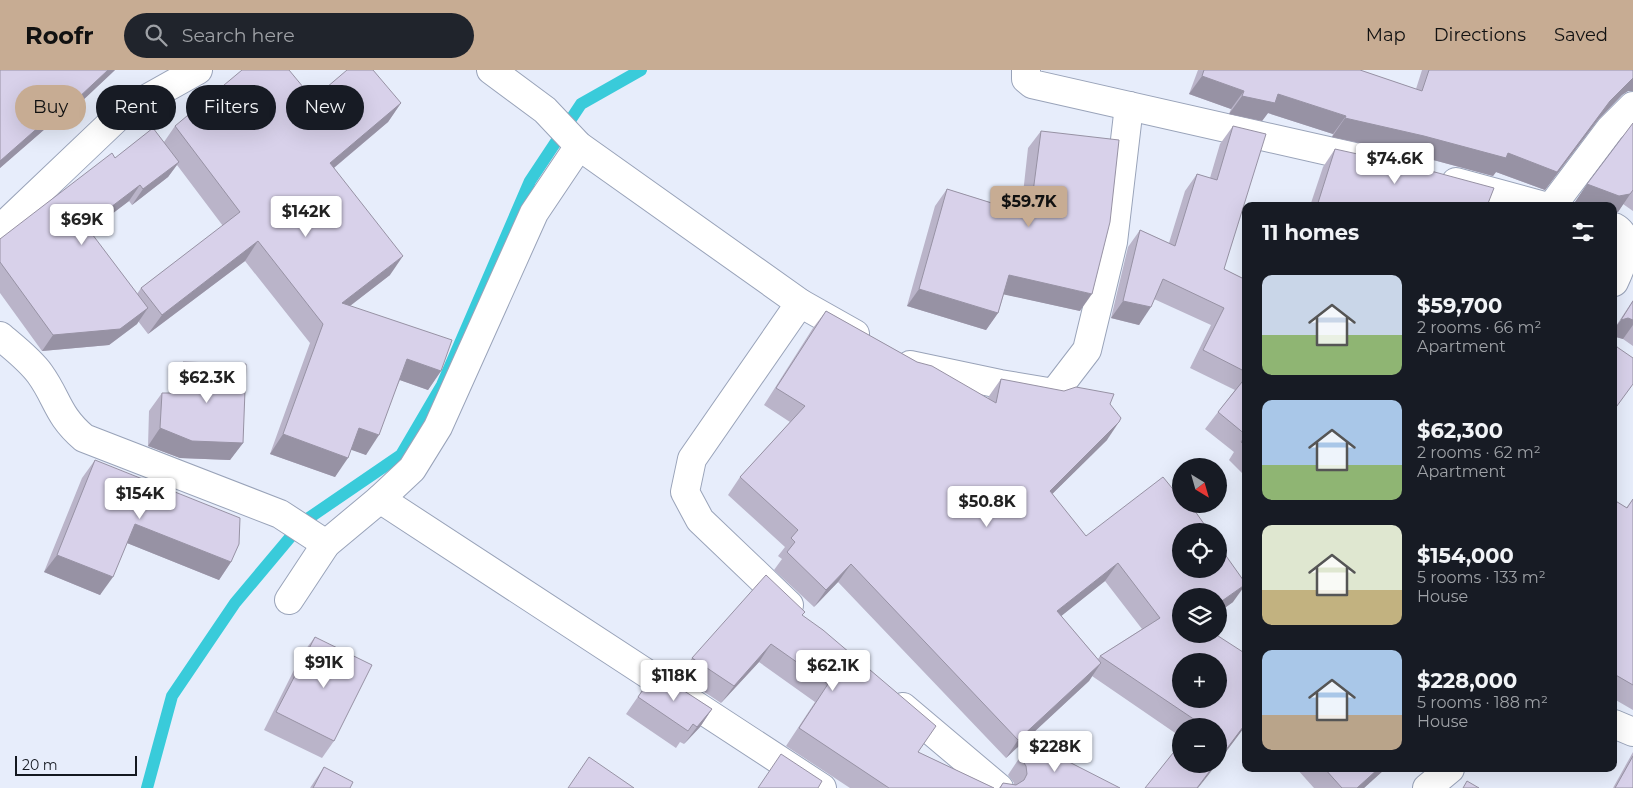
<!DOCTYPE html>
<meta charset="utf-8">
<style>
:root{--surface:#171b24;--page:#20242c;--text:#f1f3f6;--muted:#9ea1a6;--accent:#c7ac93}
body{margin:0;font-family:Montserrat,sans-serif;background:var(--page);color:var(--text);height:100vh;display:flex;flex-direction:column;font-size:19px;white-space:nowrap}
*{box-sizing:border-box;margin:0}
p{font-size:16px;color:var(--muted)}
.icon{flex:none;width:28px;height:28px;fill:none;stroke:currentColor;stroke-width:2;stroke-linecap:round;stroke-linejoin:round}
.map{position:relative;flex:1;overflow:hidden}
.details{position:absolute;left:1242px;top:132px;width:375px;height:570px;display:flex;flex-direction:column;background:var(--surface);border-radius:10px;box-shadow:0 5px 20px #0002}
.details>*{flex:none}
.top-card{position:absolute;left:15px;top:15px;width:475px;height:45px;display:flex;gap:10px}
.needle{width:32px;rotate:143deg}
.fabs{position:absolute;left:1172px;top:388px;display:grid;gap:10px}
.fabs a{display:grid;place-items:center;width:55px;height:55px;border-radius:50%;background:var(--surface);box-shadow:0 5px 20px #0002;font-size:25px}
.scale{position:absolute;left:15px;bottom:12px;width:122px;box-sizing:border-box;padding-left:5px;border:2px solid #141820;border-top:0;font-size:14px;line-height:18px;white-space:nowrap;color:#141820;-webkit-text-stroke:4px #e7edfb;paint-order:stroke}
.price{position:absolute;translate:-50% -42px;padding:0 11px;border-radius:5px;background:#fff;color:#222;font-size:16px;line-height:32px;filter:drop-shadow(0 1px 2px #0008)}
.price::after{content:'';position:absolute;left:50%;top:30px;width:15px;height:11px;margin-left:-8px;background:inherit;clip-path:polygon(0 0,100% 0,50% 100%)}
.price.on{background:var(--accent);color:#111}
ul{padding:0;list-style:none}
li{display:flex;align-items:center;gap:15px;height:125px;padding:0 20px}
li span{display:grid;place-items:center;flex:none;width:140px;height:100px;border-radius:10px;color:#555}
li>.icon{margin-inline-start:auto}
span .icon{width:60px;height:60px;fill:#fffc;stroke-width:1}
li b{font-size:21px}
h2{display:flex;justify-content:space-between;align-items:center;height:60px;padding:0 20px;font-size:21px}
.chip{padding:0 18px;border-radius:22px;background:var(--surface);box-shadow:0 5px 20px #0002;font-size:18px;line-height:45px}
.chip.on{background:var(--accent);color:#111}
header{display:flex;align-items:center;gap:30px;box-sizing:border-box;height:70px;padding:0 25px;background:var(--accent);color:#111}
header strong{font-size:24px}
nav{display:flex;gap:28px;margin-inline-start:auto;font-size:18px}
.search{width:350px;height:45px;background:var(--page);display:flex;align-items:center;gap:12px;box-sizing:border-box;padding:0 18px;border-radius:28px;color:var(--muted);font-size:19px}
.map>svg:first-child{display:block}
.lines{fill:none;stroke-linecap:round;stroke-linejoin:round}
.stream{stroke:#39cbda;stroke-width:12}
.minor-casing{stroke:#99a3b9;stroke-width:30}
.minor{stroke:#fff;stroke-width:28}
.wall{fill:#bab4c9;fill-rule:evenodd}
.shaded-wall{fill:#9792a4}
.building{fill:#d8d1ea;stroke:#9792a4;fill-rule:evenodd}
</style>
<header>
<strong>Roofr</strong>
<div class="search"><svg class="icon" aria-label="search" viewBox="0 0 24 24"><circle cx="10" cy="10" r="6"/><path d="M15 15l6 6"/></svg>Search here</div>
<nav><a>Map</a><a>Directions</a><a>Saved</a></nav>
</header>
<div class="map">
<svg width="1633" height="718" viewBox="0 0 1633 718">
<rect width="100%" height="100%" fill="#e7edfb"/>
<g class="lines">
<polyline class="stream" points="147,718 172,626 235,533 303,452 401,385 442,315 530,111 581,34 641,0"/>
<defs>
<g id="minor">
<polyline points="491,0 545,40 579,76 800,233 855,264"/>
<polyline points="1026,0 1026,9 1032,14 1368,90"/>
<polyline points="1456,112 1544,136"/>
<polyline points="1552,136 1610,59 1633,36"/>
<path d="M1614 157C1633 167 1623 193 1614 212"/>
<polyline points="0,159 123,42 198,0"/>
<path d="M0 266C14 278 29 289 40 304 58 329 57 345 84 368L280 444 326 474"/>
<polyline points="910,295 1000,314 1054,323 1087,280 1113,172 1129,36"/>
<polyline points="380,429 822,718"/>
<polyline points="289,530 326,474 380,429 412,399 438,357 534,143 579,76"/>
<polyline points="789,535 700,450 685,422 692,389 800,233"/>
<polyline points="903,637 999,718"/>
<polyline points="1614,654 1633,662"/>
<polyline points="1427,718 1450,699"/>
</g>
</defs>
<use href="#minor" class="minor-casing"/>
<use href="#minor" class="minor"/>
</g>
<g class="wall">
<polygon points="0,0 115,0 64,48 61,45 0,98"/>
<polygon points="1198,0 1360,0 1416,19 1422,0 1633,0 1628,21 1622,25 1598,50 1545,120 1496,102 1493,106 1411,84 1332,67 1333,64 1268,43 1262,51 1229,44 1231,39 1189,24"/>
<path d="M313 29 401 33 388 52 334 98 390 205 350 236 441 301 428 320 400 310 366 385 351 379 335 407 270 384 310 273 245 191 148 264 138 251 137 254 109 275 42 281 0 223V169L115 88 164 72 175 56ZM177 95 223 156 141 218 137 224 89 161 129 131 132 135 168 107Z"/>
<polygon points="1633,53 1633,141 1623,134 1618,142 1614,143 1614,136 1575,132"/>
<polygon points="1233,56 1224,199 1246,210 1246,407 1229,390 1234,382 1205,359 1218,342 1235,320 1190,298 1211,255 1154,229 1139,255 1111,248 1128,177 1140,160 1169,173 1185,121 1197,104 1210,108 1220,74"/>
<polygon points="1041,61 1080,241 1004,224 998,243 986,260 907,236 935,136 947,119 1021,142 1028,78"/>
<polygon points="1335,79 1487,136 1310,136 1323,97"/>
<polygon points="1633,230 1633,276 1623,269 1616,267 1614,267 1614,259"/>
<path d="M826 241 917 292 988 328 989 326 1001 309 1110 334 1107 370 1052 424 1086 466 1233 532 1219 542V526L1181 564 1246 584V655L1219 691V656H1181V667L1092 606 1089 611 1006 688 838 512 814 537 774 500 782 489 778 486 785 477 728 425 740 407 790 352 764 335 813 258ZM1105 511 1142 559 1100 586 1098 589 1061 546Z"/>
<polygon points="183,292 243,373 230,390 180,388 148,376 149,341 162,323 170,323 171,309"/>
<polygon points="95,390 231,492 219,510 127,473 100,525 44,502 82,408"/>
<polygon points="1633,429 1633,640 1614,629 1614,430 1626,438"/>
<polygon points="802,546 918,682 994,718 850,718 786,676 815,632 759,592 721,633 680,606 692,588"/>
<polygon points="315,567 334,671 322,688 264,660 302,584"/>
<polygon points="655,602 712,639 700,657 684,674 680,672 676,678 626,644"/>
<polygon points="1633,682 1633,718 1613,718"/>
<polygon points="1020,687 1120,718 999,718 1003,713 1014,715 1014,713 1008,705"/>
<polygon points="324,697 350,718 310,718"/>
<polygon points="1297,699 1385,699 1364,718 1314,718"/>
</g>
<g class="shaded-wall">
<polygon points="108,0 115,0 64,48 77,29"/>
<polygon points="1202,6 1244,21 1231,39 1189,24"/>
<polygon points="1633,8 1633,21 1628,21 1622,25 1598,50 1545,120 1496,102 1493,106 1411,84 1332,67 1345,48 1508,83 1610,31"/>
<polygon points="1278,24 1346,46 1333,64 1268,43 1262,51 1229,44 1242,26"/>
<polygon points="74,26 61,45 0,98 0,91"/>
<polygon points="401,33 388,52 317,112 330,93"/>
<polygon points="179,92 168,107 132,135 143,119"/>
<polygon points="1587,114 1633,120 1618,142 1614,143 1614,136 1586,136 1575,132"/>
<polygon points="140,115 129,131 75,172 86,156"/>
<polygon points="258,171 245,191 148,264 162,245"/>
<polygon points="403,186 390,205 329,252 342,233"/>
<polygon points="1009,205 1092,224 1080,241 997,223"/>
<polygon points="919,219 998,243 986,260 907,236"/>
<polygon points="1123,231 1151,237 1139,255 1111,248"/>
<polygon points="148,238 137,254 109,275 42,281 53,265"/>
<polygon points="1628,248 1633,250 1633,255 1623,269 1616,267 1614,267 1614,259 1621,250"/>
<polygon points="407,289 441,301 428,320 394,308"/>
<polygon points="1119,352 1107,370 1037,439 1050,421"/>
<polygon points="160,358 243,373 230,390 180,388 148,376"/>
<polygon points="359,358 379,365 366,385 346,378"/>
<polygon points="283,364 348,388 335,407 270,384"/>
<polygon points="135,454 231,492 219,510 122,471"/>
<polygon points="57,485 113,507 100,525 44,502"/>
<polygon points="1118,493 1105,511 1045,559 1057,541"/>
<polygon points="851,494 838,512 814,537 826,520"/>
<polygon points="1246,514 1233,532 1219,542 1219,533"/>
<polygon points="771,574 759,592 721,633 734,616"/>
<polygon points="1101,593 1089,611 1006,688 1018,670"/>
<polygon points="712,639 700,657 684,674 697,657"/>
<polygon points="1246,653 1246,655 1219,691 1219,689"/>
<polygon points="1215,694 1217,694 1198,718 1197,718"/>
<polygon points="1378,699 1385,699 1364,718 1357,718"/>
</g>
<g class="building">
<polygon points="0,0 108,0 77,29 74,26 0,91"/>
<polygon points="242,0 289,0 313,29 347,0 373,0 401,33 330,93 403,186 342,233 452,270 441,301 407,289 379,365 359,358 348,388 283,364 323,254 258,171 162,245 141,218 240,142 175,56"/>
<polygon points="1204,0 1360,0 1422,21 1429,0 1633,0 1633,8 1610,31 1557,102 1508,83 1506,88 1424,66 1345,48 1346,46 1278,24 1275,33 1242,26 1244,21 1202,6"/>
<polygon points="1633,53 1633,120 1630,124 1619,126 1587,114"/>
<polygon points="1233,56 1266,64 1224,199 1246,210 1246,302 1203,280 1224,238 1163,209 1151,237 1123,231 1140,160 1175,176 1197,104 1217,110"/>
<polygon points="153,58 179,92 143,119 140,115 86,156 148,238 120,259 53,265 0,192 0,169 112,83 115,88"/>
<polygon points="1041,61 1119,70 1110,152 1092,224 1009,205 998,243 919,219 947,119 1030,145"/>
<polygon points="1335,79 1416,97 1494,118 1487,136 1317,136"/>
<polygon points="1633,231 1633,250 1628,248 1621,250"/>
<path d="M826 241 917 292 932 296 996 333 1001 309 1064 321 1076 317 1114 324 1110 334 1121 348 1119 352 1050 421 1086 466 1163 407 1181 429V434H1185L1188 437 1190 434 1209 461H1181V499H1219V476L1246 514 1219 533V526H1181V564H1215L1246 584V653L1219 689V656H1195L1198 652 1100 586 1160 548 1118 493 1057 541 1101 593 1018 670 851 494 826 520 787 482 795 472 791 468 798 460 740 407 805 336 776 318ZM1181 591H1219V629H1181Z"/>
<polygon points="1614,273 1617,277 1633,288 1633,314 1614,340"/>
<polygon points="183,292 246,294 243,373 192,371 160,358 162,323 182,323"/>
<polygon points="1246,307 1246,365 1218,342"/>
<polygon points="1246,365 1246,377 1241,372"/>
<polygon points="95,390 240,448 239,474 231,492 135,454 113,507 57,485"/>
<polygon points="1633,429 1633,615 1614,604 1614,430 1627,438"/>
<polygon points="766,505 805,542 802,545 823,560 936,656 918,682 994,718 889,718 799,658 828,614 771,574 734,616 692,588"/>
<polygon points="315,567 372,595 334,671 276,642"/>
<polygon points="655,602 712,639 697,657 693,654 688,661 638,627"/>
<polygon points="1032,673 1120,718 1000,718 1003,713 1016,715 1024,710 1027,704 1026,696 1020,687"/>
<polygon points="1181,673 1181,694 1215,694 1197,718 1145,718"/>
<polygon points="781,684 822,711 818,718 758,718"/>
<polygon points="1633,686 1633,718 1615,718"/>
<polygon points="589,687 634,718 568,718"/>
<polygon points="324,697 353,712 350,718 313,718"/>
<polygon points="1325,699 1378,699 1357,718 1342,718"/>
<polygon points="1467,711 1479,718 1463,718"/>
</g>
</svg>
<div class="fabs">
<a><svg class="needle" viewBox="-14 -14 28 28"><path d="M0-13l5 13h-10z" fill="#e53935"/><path d="M0 13l5-13h-10z" fill="#9ea1a6"/></svg></a>
<a><svg class="icon" aria-label="locate" viewBox="0 0 24 24"><circle cx="12" cy="12" r="6"/><path d="M12 2v4M12 18v4M2 12h4M18 12h4"/></svg></a>
<a><svg class="icon" aria-label="layers" viewBox="0 0 24 24"><path d="M12 4l9 5-9 5-9-5zM3 14l9 5 9-5"/></svg></a>
<a>+</a>
<a>−</a>
</div>
<div class="scale">20 m</div>
<b class="price" style="left:1395px;top:115px">$74.6K</b>
<b class="price on" style="left:1029px;top:158px">$59.7K</b>
<b class="price" style="left:306px;top:168px">$142K</b>
<b class="price" style="left:82px;top:176px">$69K</b>
<b class="price" style="left:207px;top:334px">$62.3K</b>
<b class="price" style="left:140px;top:450px">$154K</b>
<b class="price" style="left:987px;top:458px">$50.8K</b>
<b class="price" style="left:324px;top:619px">$91K</b>
<b class="price" style="left:833px;top:622px">$62.1K</b>
<b class="price" style="left:674px;top:632px">$118K</b>
<b class="price" style="left:1055px;top:703px">$228K</b>
<div class="top-card">
<a class="chip on">Buy</a>
<a class="chip">Rent</a>
<a class="chip">Filters</a>
<a class="chip">New</a>
</div>
<section class="details">
<h2>11 homes<svg class="icon" aria-label="filters" viewBox="0 0 24 24"><path d="M4 7h16M4 17h16"/><circle cx="9" cy="7" r="2"/><circle cx="15" cy="17" r="2"/></svg></h2>
<ul>
<li><span style="background:linear-gradient(#c9d6e8 60%,#8fb573 0)"><svg class="icon" aria-label="home" viewBox="0 0 24 24"><path d="M3 11l9-7 9 7M6 9v11h12V9"/></svg></span><div><b>$59,700</b><p>2 rooms · 66 m²</p><p>Apartment</p></div></li>
<li><span style="background:linear-gradient(#a9c7e8 65%,#8fb573 0)"><svg class="icon" aria-label="home" viewBox="0 0 24 24"><path d="M3 11l9-7 9 7M6 9v11h12V9"/></svg></span><div><b>$62,300</b><p>2 rooms · 62 m²</p><p>Apartment</p></div></li>
<li><span style="background:linear-gradient(#dfe7d0 65%,#c2b280 0)"><svg class="icon" aria-label="home" viewBox="0 0 24 24"><path d="M3 11l9-7 9 7M6 9v11h12V9"/></svg></span><div><b>$154,000</b><p>5 rooms · 133 m²</p><p>House</p></div></li>
<li><span style="background:linear-gradient(#a9c7e8 65%,#b9a48a 0)"><svg class="icon" aria-label="home" viewBox="0 0 24 24"><path d="M3 11l9-7 9 7M6 9v11h12V9"/></svg></span><div><b>$228,000</b><p>5 rooms · 188 m²</p><p>House</p></div></li>
</ul>
</section>
</div>
